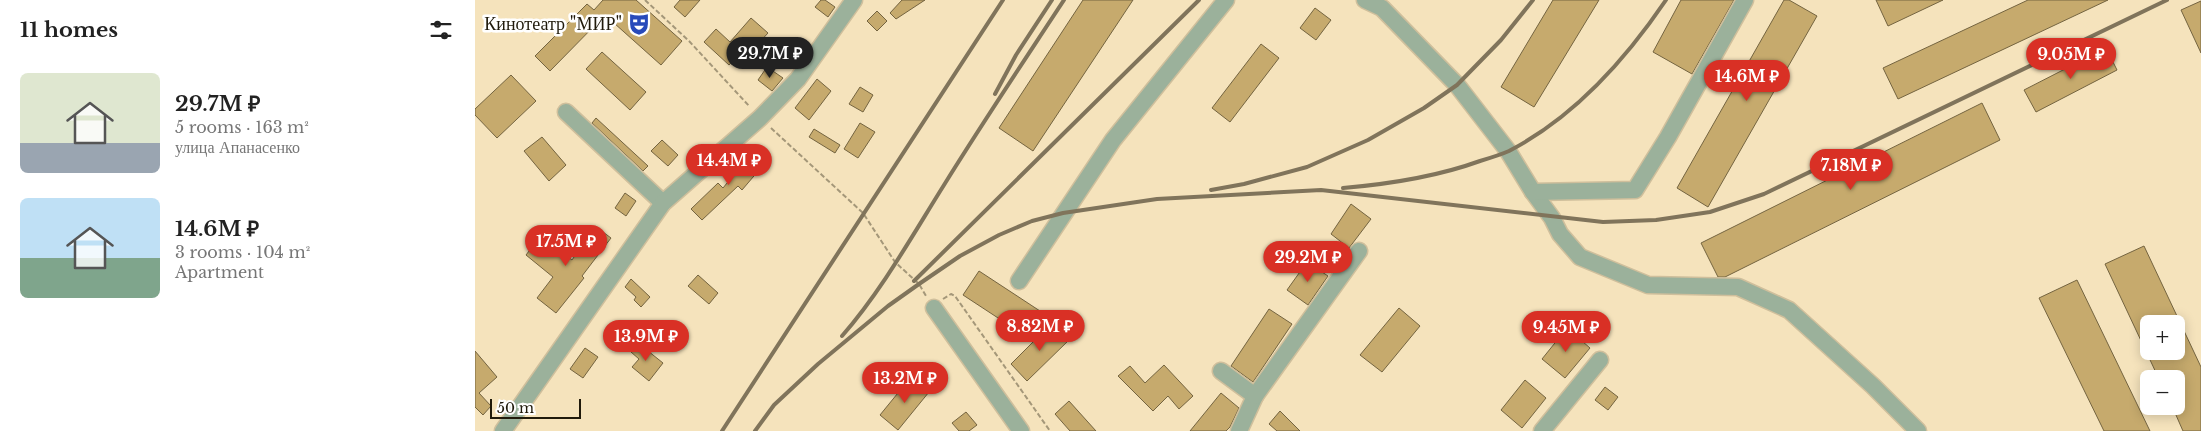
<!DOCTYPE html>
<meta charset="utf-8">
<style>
:root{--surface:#fff;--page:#f2f2f2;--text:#222;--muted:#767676;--accent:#d93025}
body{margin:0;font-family:"Libre Baskerville",serif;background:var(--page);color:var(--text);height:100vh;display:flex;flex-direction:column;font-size:19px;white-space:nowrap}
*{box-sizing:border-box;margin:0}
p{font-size:16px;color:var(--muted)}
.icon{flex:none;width:28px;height:28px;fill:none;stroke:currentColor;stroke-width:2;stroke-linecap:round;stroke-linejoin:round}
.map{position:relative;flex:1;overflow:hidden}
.side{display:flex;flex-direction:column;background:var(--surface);width:475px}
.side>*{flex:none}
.fabs{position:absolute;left:1665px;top:315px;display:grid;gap:10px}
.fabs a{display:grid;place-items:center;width:45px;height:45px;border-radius:8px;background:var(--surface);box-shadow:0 2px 12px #0003;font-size:25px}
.scale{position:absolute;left:15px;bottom:12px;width:91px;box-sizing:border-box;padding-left:5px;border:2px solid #201a0b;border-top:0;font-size:14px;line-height:18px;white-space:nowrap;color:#201a0b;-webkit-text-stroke:4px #fff;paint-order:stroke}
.price{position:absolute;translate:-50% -42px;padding:0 11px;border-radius:18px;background:var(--accent);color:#fff;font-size:16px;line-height:32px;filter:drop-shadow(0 1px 2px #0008)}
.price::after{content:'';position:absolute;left:50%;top:30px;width:15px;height:11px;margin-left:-8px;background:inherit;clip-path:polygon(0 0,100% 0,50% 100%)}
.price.selected{background:#222;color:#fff}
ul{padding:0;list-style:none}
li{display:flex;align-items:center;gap:15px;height:125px;padding:0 20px}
li span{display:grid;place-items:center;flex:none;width:140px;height:100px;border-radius:8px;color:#555}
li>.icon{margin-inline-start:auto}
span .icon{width:60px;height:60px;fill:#fffc;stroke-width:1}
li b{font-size:21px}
h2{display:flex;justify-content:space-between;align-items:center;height:60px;padding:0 20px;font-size:21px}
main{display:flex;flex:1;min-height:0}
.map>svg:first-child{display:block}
.building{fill:#c6aa6d;stroke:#746440;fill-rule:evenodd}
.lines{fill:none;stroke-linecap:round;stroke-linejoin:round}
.minor-casing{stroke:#cfbf9c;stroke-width:19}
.path{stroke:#a49779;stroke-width:2;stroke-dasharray:5 2.5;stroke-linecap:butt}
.minor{stroke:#9bb19b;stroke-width:16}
.rail{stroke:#80745b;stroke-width:4}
.labels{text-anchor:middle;stroke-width:5;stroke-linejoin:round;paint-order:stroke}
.poi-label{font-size:18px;fill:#201a0b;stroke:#fff;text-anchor:end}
</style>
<main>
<section class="side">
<h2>11 homes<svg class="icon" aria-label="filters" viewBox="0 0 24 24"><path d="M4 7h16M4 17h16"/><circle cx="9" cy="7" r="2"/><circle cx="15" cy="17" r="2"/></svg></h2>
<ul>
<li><span style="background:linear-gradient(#dfe7d0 70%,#9aa5b1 0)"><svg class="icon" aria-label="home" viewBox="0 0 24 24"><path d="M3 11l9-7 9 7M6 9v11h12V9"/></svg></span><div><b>29.7M ₽</b><p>5 rooms · 163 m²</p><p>улица Апанасенко</p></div></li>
<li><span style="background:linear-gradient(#bfe0f5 60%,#7fa58c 0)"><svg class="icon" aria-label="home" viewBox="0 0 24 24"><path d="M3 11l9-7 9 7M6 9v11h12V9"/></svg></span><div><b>14.6M ₽</b><p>3 rooms · 104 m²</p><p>Apartment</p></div></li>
</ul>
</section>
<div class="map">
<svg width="1726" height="431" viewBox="0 0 1726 431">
<rect width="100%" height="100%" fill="#f5e3bc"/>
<g class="building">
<polygon points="128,0 161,0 207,41 186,65 130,15 75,71 60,56 112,4 119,10"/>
<polygon points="205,0 225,0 210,17 199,7"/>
<polygon points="346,0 350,0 360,7 353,17 340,7"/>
<polygon points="427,0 450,0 421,19 415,13"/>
<polygon points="608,0 658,0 558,151 524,128"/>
<polygon points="1078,0 1124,0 1059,107 1026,87"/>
<polygon points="1206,0 1259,0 1217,74 1178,52"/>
<polygon points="1309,0 1314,0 1342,16 1233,207 1202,188"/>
<polygon points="1401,0 1468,0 1413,26"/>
<polygon points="1553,0 1633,0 1423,99 1408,68"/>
<polygon points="1726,1 1726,53 1706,10"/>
<polygon points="840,8 856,20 841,40 825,28"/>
<polygon points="402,11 412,21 402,31 392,21"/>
<polygon points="276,18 293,33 282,45 277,41 254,65 229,42 241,29 255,42"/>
<polygon points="786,44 804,58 755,122 737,108"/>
<polygon points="1631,48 1642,70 1561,112 1549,90"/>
<polygon points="127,52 171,92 155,110 111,69"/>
<polygon points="292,67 308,78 297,91 283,80"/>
<polygon points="36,75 61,101 22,138 0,115 0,109"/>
<polygon points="342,79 356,91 334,120 320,108"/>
<polygon points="385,87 398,95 388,112 374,104"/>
<polygon points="1507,103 1525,140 1250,277 1243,277 1226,243"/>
<polygon points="121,118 173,166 168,171 117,123"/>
<polygon points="385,123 400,132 383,158 369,149"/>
<polygon points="339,129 365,145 360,153 334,137"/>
<polygon points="67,137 91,165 74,181 49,151"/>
<polygon points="187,140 203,155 193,166 176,151"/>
<polygon points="277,152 290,163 267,190 263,186 227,220 216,209 243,183 248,188"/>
<polygon points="150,193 161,201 151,216 140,208"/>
<polygon points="876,204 896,219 874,248 856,234"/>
<polygon points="120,226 136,238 107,276 109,278 81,313 62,298 78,277 51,255 64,238 70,243 72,240 97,260"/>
<path d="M1669 246 1726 367V431H1708L1697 406H1701V379H1684L1630 264ZM1674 324H1701V351H1674Z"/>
<polygon points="832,262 853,276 833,305 812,290"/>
<polygon points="504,271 565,311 549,335 488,295"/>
<polygon points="223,275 243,293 234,304 213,286"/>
<polygon points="156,279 175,297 166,307 159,300 161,297 150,287"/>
<polygon points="1602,280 1675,431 1629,431 1564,298"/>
<polygon points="924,308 945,326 907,372 885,355"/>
<polygon points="794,309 817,324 778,382 756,366"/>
<polygon points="577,323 594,340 552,381 536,364"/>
<polygon points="1092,328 1115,348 1090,378 1067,359"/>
<polygon points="163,343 188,363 174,381 157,367 164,359 156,352"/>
<polygon points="110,348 123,357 108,378 95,369"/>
<polygon points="0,351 22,377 4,393 16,406 8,415 0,407"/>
<polygon points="689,365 718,396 704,409 693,396 678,411 643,376 655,366 670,383"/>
<polygon points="436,377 454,392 423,430 405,415"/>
<polygon points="1050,380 1071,398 1047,428 1026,410"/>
<polygon points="1130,387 1143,397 1133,410 1120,400"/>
<polygon points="746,393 764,408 755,427 751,431 715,431"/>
<polygon points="594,401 621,431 595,431 580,414"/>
<polygon points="805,411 825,431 802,431 794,424"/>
<polygon points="491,412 502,425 494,431 484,431 477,423"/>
</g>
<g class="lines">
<defs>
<g id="minor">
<polyline points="890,0 907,8 982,85 1033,151 1058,192 1077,218 1085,234 1105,257 1173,285 1263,287 1314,310 1398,386 1443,431"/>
<polyline points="91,112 188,203"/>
<polyline points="1058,192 1160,190 1193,137 1270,0"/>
<polyline points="544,281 638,140 751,0"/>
<polyline points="459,308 546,431"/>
<polyline points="746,371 780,396 764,431"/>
<polyline points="780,396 884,251"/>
<polyline points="28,431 188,203 285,118 323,79 379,0"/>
<polyline points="1067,431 1125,360"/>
</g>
</defs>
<use href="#minor" class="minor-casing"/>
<g class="path">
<polyline points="170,0 214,41 275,107"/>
<polyline points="296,128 388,213 420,262 444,284 451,296"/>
<polyline points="468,299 476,294 480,296 575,431"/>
</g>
<use href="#minor" class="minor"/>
<g class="rail">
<polyline points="520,94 541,55 577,0"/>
<path d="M868 188C915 184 961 177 1005 161 1015 158 1025 155 1034 151 1098 118 1151 59 1191 0"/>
<polyline points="736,190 769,184 832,167 893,140 949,108 982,85 1026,40 1058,0"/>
<polyline points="439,281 724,0"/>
<path d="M367 336C407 290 437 236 469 185 508 122 549 61 589 0"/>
<polyline points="247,431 528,0"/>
<polyline points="280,431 299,405 343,364 413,306 444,284 485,256 524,235 557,221 588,213 682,199 846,190 1128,222 1181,220 1235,212 1289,194 1692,0"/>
</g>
</g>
<defs>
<symbol id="theatre-bare" viewBox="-9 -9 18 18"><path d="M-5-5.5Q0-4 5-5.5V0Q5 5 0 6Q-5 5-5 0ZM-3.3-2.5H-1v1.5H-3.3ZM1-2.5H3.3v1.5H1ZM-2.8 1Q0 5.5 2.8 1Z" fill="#284aba" stroke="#fff" stroke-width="2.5" paint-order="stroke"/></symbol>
</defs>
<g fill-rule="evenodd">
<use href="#theatre-bare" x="148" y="8" width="32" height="32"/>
</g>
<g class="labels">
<g class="poi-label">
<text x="147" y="30">Кинотеатр "МИР"</text>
</g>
</g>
</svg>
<div class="fabs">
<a>+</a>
<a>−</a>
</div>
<div class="scale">50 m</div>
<b class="price selected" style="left:295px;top:79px">29.7M ₽</b>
<b class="price" style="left:1596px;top:80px">9.05M ₽</b>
<b class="price" style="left:1272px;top:102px">14.6M ₽</b>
<b class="price" style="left:254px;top:186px">14.4M ₽</b>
<b class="price" style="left:1376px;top:191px">7.18M ₽</b>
<b class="price" style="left:91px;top:267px">17.5M ₽</b>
<b class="price" style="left:833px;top:283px">29.2M ₽</b>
<b class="price" style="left:565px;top:352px">8.82M ₽</b>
<b class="price" style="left:1091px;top:353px">9.45M ₽</b>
<b class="price" style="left:171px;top:362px">13.9M ₽</b>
<b class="price" style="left:430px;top:404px">13.2M ₽</b>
</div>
</main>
